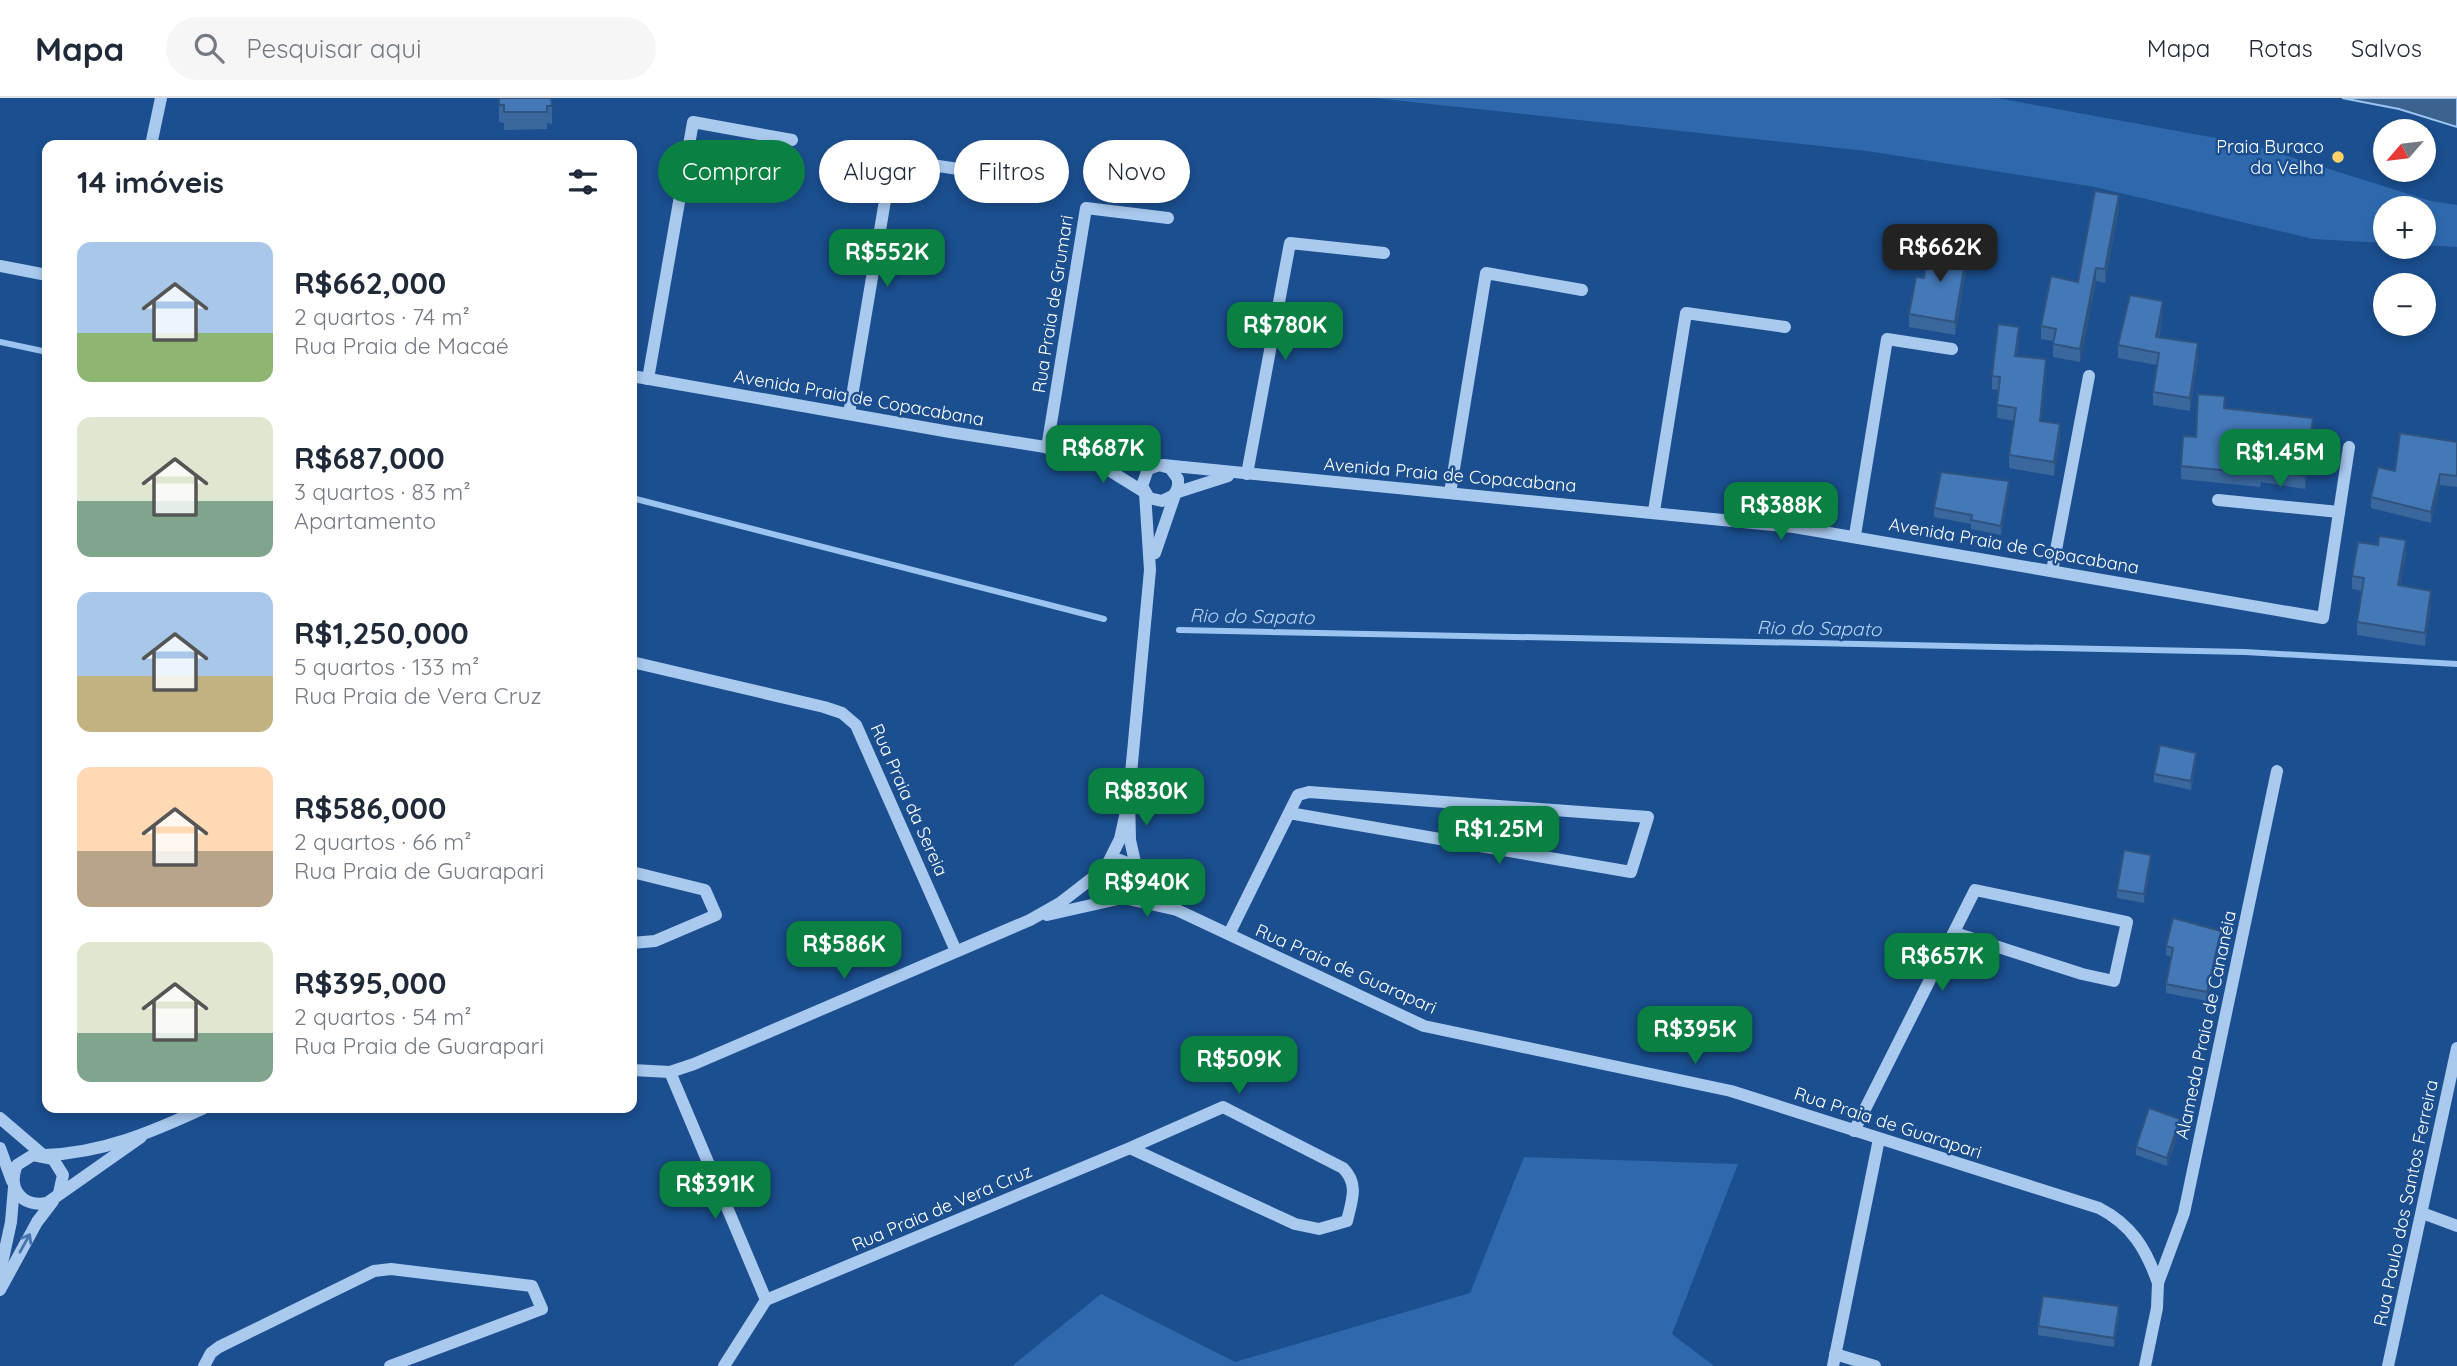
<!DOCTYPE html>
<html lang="pt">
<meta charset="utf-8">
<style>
:root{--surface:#fff;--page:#f6f6f7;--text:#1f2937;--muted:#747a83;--line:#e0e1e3;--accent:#0b8043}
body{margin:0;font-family:Quicksand,sans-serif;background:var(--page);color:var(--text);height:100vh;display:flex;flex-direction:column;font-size:26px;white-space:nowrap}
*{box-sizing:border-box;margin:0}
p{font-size:23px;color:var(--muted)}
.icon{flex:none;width:38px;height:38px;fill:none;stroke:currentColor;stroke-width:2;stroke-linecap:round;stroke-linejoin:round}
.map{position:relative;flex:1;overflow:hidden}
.drawer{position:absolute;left:42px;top:42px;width:595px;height:973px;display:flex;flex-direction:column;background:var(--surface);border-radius:14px;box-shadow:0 4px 10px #0003}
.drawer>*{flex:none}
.hud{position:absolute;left:658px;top:42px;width:665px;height:63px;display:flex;gap:14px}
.needle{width:46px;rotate:242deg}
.controls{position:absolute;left:2373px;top:21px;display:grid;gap:14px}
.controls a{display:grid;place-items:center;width:63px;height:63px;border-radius:50%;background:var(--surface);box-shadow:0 4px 10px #0003;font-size:35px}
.price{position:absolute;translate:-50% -60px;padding:0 16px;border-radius:14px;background:var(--accent);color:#fff;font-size:23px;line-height:46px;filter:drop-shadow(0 2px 4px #0008)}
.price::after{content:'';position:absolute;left:50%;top:42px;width:21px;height:16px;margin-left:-10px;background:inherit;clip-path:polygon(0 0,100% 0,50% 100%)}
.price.selected{background:#222;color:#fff}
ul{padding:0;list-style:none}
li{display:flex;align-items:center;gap:21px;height:175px;padding:0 35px}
li span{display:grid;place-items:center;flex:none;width:196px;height:140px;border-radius:14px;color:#555}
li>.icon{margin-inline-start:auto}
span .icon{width:84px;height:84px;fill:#fffc;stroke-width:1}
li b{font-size:30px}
h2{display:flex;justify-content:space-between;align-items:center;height:84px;padding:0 35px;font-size:30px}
.chip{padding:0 24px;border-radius:32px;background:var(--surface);box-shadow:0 4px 10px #0003;font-size:24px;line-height:63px}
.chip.selected{background:var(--accent);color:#fff}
header{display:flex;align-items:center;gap:42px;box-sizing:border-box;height:98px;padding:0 35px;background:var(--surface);border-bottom:2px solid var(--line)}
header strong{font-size:33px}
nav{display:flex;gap:38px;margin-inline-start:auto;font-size:24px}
.search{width:490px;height:63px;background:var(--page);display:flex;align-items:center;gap:18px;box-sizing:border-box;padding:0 24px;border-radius:38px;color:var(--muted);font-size:26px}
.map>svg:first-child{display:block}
.green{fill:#2e69ad}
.water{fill:#3c6290;stroke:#9cc4f0;stroke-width:2}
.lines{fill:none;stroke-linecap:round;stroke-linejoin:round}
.stream{stroke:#9cc4f0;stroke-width:6}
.minor{stroke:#a9c9ee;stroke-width:12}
.wall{fill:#3a679d}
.shaded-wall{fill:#305480}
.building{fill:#4478b7;stroke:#305480;stroke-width:2}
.oneway{stroke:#4674ac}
.poi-dot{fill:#ffd166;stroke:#1b4f8f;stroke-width:2.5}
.labels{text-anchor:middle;stroke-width:5;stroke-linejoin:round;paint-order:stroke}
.poi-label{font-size:18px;fill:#fff;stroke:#1b4f8f;text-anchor:end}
.street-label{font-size:18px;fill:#fff;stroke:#1b4f8f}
.water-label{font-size:19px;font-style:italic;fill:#b5d3f5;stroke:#1b4f8f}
</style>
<header>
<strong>Mapa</strong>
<div class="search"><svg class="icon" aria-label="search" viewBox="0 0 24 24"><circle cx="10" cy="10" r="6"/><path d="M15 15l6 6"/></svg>Pesquisar aqui</div>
<nav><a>Mapa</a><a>Rotas</a><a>Salvos</a></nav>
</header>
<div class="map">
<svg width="2457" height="1268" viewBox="0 0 2457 1268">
<rect width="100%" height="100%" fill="#1b4f8f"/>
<g class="green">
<polygon points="1375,0 1997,0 2249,46 2431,103 2457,107 2457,149 2424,147 2424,110 2385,110 2385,145 2313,141 2095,89 1867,53"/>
<polygon points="1524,1059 1738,1066 1672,1236 1714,1268 1012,1268 1101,1196 1235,1264 1470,1195"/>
</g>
<polygon class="water" points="2342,0 2457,0 2457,29 2399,11"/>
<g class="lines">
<g class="stream">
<polyline points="0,244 47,254"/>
<polyline points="632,400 1104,521"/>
<polyline points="1179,532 2245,554 2457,566"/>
</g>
<g class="minor">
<polyline points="151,47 161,0"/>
<polyline points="0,168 47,177"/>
<polyline points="632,278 950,334 1159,367"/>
<polyline points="648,281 693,24 792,42"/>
<polyline points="849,316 892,61 998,77"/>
<polyline points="1047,350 1086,110 1168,120"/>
<polyline points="1086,358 1144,394"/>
<polyline points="1163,367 1794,429 2323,520 2349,349"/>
<polyline points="1247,376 1290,145 1384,155"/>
<polyline points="1175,395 1228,378"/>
<polyline points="1450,395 1486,175 1582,192"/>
<polyline points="2218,402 2339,414"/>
<polyline points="1654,413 1686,215 1785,229"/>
<polyline points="1855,437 1887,241 1952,251"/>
<polyline points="1155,455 1178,388 1178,381 1170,370 1159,367 1148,371 1142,388 1149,400 1162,403 1174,397"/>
<polyline points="2052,473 2089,278"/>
<polyline points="632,564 824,609 842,615 856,627 956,853"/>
<path d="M1135 768 1120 762 1106 769 1101 784 1108 796C1121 804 1133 800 1140 786L1130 742 1129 697 1150 472 1145 395"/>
<polyline points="1106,769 1120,741 1125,718"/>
<polyline points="1138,772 1174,809"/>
<polyline points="632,774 705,792 716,817 655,843 632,845"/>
<path d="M1124 800 1177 812 1424 928 1731 993 2099 1110C2132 1127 2146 1151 2158 1185"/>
<polyline points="1047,817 1118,801"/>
<polyline points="1229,836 1289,715 1631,774 1648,719 1309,694 1298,697 1289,715"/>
<polyline points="632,972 670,974 694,966 1030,822 1060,805 1104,771"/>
<polyline points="670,974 766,1202 724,1268"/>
<polyline points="0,1020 42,1056"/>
<polyline points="1854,1033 1975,792 2127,824 2114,883 2082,876 1955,835"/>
<polyline points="0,1050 12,1083"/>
<path d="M45 1057C103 1055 152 1034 204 1010"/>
<path d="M59 1095 63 1077 53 1061 33 1057 17 1067C7 1090 22 1110 47 1105L141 1039"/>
<polyline points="2422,1115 2457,1128"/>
<polyline points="0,1175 11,1124 14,1089"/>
<polyline points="0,1192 37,1124 53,1103"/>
<path d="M766 1202 1130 1050 1295 1126 1319 1131 1347 1123C1352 1102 1359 1086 1343 1070L1223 1009 1130 1050"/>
<polyline points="1835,1256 1875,1268"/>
<polyline points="204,1268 211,1255 219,1249 374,1173 391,1171 532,1188 542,1211 390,1268"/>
<polyline points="1833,1268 1879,1041"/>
<polyline points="2145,1268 2157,1210 2158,1185 2184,1115 2277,673"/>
<polyline points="2388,1268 2457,950"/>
</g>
</g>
<g class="wall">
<polygon points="499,0 552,8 552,26 547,25 547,31 504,32 504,25 499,24"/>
<polygon points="2119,110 2105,185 2096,183 2080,264 2053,259 2053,243 2041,241 2041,228 2078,184"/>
<polygon points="1967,165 1955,237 1909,229 1909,216 1924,180"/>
<polygon points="2163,216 2159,240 2198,258 2190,313 2153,307 2153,294 2157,267 2118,260 2118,247"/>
<polygon points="2019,242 2017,258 2046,274 2041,323 2060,339 2054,378 2009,370 2009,357 2014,323 1997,320 1998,292 1992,291 1992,278"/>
<polygon points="2225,310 2313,333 2305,391 2261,384 2260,389 2181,381 2181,368 2196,339"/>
<polygon points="2457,344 2457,389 2440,387 2431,425 2371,410 2371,399 2395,373"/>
<polygon points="2009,392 2001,437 1971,431 1971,426 1934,419 1934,410"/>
<polygon points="2406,456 2400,488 2431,506 2425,548 2357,537 2357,524 2362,493 2352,491 2352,478"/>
<polygon points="2196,663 2191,692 2154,684 2154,676"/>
<polygon points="2151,766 2144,805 2117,800 2117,792"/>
<polygon points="2221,842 2207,903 2166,895 2166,886 2171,859 2166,857 2166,848"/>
<polygon points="2180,1030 2167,1068 2136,1057 2136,1049"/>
<polygon points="2119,1217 2114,1249 2038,1237 2038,1228"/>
</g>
<g class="shaded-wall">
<polygon points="2119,97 2119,110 2105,185 2105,171"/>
<polygon points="1967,152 1967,165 1955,237 1955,224"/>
<polygon points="2096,170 2096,183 2080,264 2080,251"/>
<polygon points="2163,203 2163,216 2156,252 2156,239"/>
<polygon points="2019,229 2019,242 2015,271 2015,258"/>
<polygon points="2198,245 2198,258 2190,313 2190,300"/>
<polygon points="2046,261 2046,274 2040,336 2040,323"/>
<polygon points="2313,320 2313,333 2305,391 2305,378"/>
<polygon points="2060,326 2060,339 2054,378 2054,364"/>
<polygon points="2440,376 2440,387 2431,425 2431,414"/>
<polygon points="2009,383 2009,392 2001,437 2001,428"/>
<polygon points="2406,442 2406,456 2398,500 2398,487"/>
<polygon points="2431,493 2431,506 2425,548 2425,535"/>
<polygon points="2196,655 2196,663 2191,692 2191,683"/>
<polygon points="2151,757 2151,766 2144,805 2144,796"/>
<polygon points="2221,833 2221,842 2207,903 2207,894"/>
<polygon points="2180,1021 2180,1030 2167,1068 2167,1060"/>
<polygon points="2119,1208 2119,1217 2114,1249 2114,1240"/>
</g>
<g class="building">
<polygon points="499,0 551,0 552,8 547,8 547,14 504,14 504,7 499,7"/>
<polygon points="2095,93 2119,97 2105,171 2096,170 2080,251 2053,246 2056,231 2041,228 2051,178 2078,184"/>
<polygon points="1930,145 1967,152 1955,224 1909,216 1916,179 1924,180"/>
<polygon points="2130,197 2163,203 2156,239 2198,245 2190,300 2153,294 2159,255 2118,247"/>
<polygon points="1998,226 2019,229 2015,258 2046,261 2040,323 2060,326 2054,364 2009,357 2016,310 1997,307 2000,279 1992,278"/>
<polygon points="2198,296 2225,298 2224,310 2313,320 2305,378 2261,371 2260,376 2181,368 2183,338 2196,339"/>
<polygon points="2400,335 2457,344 2457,378 2440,376 2431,414 2371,399 2378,369 2395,373"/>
<polygon points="1941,374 2009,383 2001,428 1971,422 1972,417 1934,410"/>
<polygon points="2379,438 2406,442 2398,487 2431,493 2425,535 2357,524 2364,480 2352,478 2358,444 2378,447"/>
<polygon points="2160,647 2196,655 2191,683 2154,676"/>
<polygon points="2124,752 2151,757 2144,796 2117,792"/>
<polygon points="2173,820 2221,833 2207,894 2166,886 2173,850 2166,848"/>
<polygon points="2149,1010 2180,1021 2167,1060 2136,1049"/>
<polygon points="2043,1198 2119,1208 2114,1240 2038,1228"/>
</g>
<defs><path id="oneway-shaft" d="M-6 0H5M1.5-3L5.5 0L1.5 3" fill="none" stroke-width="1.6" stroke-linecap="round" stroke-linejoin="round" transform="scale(1.75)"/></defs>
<use class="oneway" href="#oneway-shaft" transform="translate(25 1145) rotate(-61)"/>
<circle class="poi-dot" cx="2338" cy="59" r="7"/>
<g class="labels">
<g class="poi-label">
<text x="2324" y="55">Praia Buraco<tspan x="2324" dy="21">da Velha</tspan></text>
</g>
<g class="street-label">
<text transform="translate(1053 206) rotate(-81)" y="6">Rua Praia de Grumari</text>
<text transform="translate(859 300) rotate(10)" y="6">Avenida Praia de Copacabana</text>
<text transform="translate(1450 377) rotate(5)" y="6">Avenida Praia de Copacabana</text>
<text transform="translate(2014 448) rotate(10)" y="6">Avenida Praia de Copacabana</text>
<text transform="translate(909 702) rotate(66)" y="6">Rua Praia da Sereia</text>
<text transform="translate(1346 871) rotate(24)" y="6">Rua Praia de Guarapari</text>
<text transform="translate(2206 927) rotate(-78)" y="6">Alameda Praia de Cananéia</text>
<text transform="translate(1888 1025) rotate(18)" y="6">Rua Praia de Guarapari</text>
<text transform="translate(2406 1105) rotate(-78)" y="6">Rua Paulo dos Santos Ferreira</text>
<text transform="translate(942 1110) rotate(-23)" y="6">Rua Praia de Vera Cruz</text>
</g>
<g class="water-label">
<text transform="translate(1252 518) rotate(1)" y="7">Rio do Sapato</text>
<text transform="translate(1819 530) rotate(1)" y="7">Rio do Sapato</text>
</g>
</g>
</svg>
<div class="controls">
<a><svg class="needle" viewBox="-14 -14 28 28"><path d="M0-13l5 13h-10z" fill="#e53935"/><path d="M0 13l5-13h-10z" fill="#747a83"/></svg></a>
<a>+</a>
<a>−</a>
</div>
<b class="price selected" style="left:1940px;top:186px">R$662K</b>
<b class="price" style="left:887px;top:191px">R$552K</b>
<b class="price" style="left:1285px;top:264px">R$780K</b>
<b class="price" style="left:1103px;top:387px">R$687K</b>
<b class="price" style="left:2280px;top:391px">R$1.45M</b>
<b class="price" style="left:1781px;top:444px">R$388K</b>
<b class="price" style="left:1146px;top:730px">R$830K</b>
<b class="price" style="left:1499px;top:768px">R$1.25M</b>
<b class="price" style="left:1147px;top:821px">R$940K</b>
<b class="price" style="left:844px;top:883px">R$586K</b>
<b class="price" style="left:1942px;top:895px">R$657K</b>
<b class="price" style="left:1695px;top:968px">R$395K</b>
<b class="price" style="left:1239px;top:998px">R$509K</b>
<b class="price" style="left:715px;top:1123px">R$391K</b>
<div class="hud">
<a class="chip selected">Comprar</a>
<a class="chip">Alugar</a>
<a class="chip">Filtros</a>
<a class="chip">Novo</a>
</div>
<section class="drawer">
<h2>14 imóveis<svg class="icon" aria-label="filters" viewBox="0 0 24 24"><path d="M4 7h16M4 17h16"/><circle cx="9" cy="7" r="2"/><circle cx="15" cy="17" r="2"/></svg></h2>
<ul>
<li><span style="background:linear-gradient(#a9c7e8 65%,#8fb573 0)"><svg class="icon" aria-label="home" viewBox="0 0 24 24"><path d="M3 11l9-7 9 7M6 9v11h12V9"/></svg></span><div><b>R$662,000</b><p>2 quartos · 74 m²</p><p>Rua Praia de Macaé</p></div></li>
<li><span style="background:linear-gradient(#dfe7d0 60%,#7fa58c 0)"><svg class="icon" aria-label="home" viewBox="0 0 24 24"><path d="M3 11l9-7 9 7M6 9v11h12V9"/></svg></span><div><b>R$687,000</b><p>3 quartos · 83 m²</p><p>Apartamento</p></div></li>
<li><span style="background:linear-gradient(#a9c7e8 60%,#c2b280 0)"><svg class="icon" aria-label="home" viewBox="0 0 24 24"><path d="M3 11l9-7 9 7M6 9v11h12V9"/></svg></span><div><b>R$1,250,000</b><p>5 quartos · 133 m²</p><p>Rua Praia de Vera Cruz</p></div></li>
<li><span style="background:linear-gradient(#ffd9b3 60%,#b9a48a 0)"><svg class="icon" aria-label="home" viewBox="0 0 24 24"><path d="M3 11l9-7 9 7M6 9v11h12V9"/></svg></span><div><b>R$586,000</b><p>2 quartos · 66 m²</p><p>Rua Praia de Guarapari</p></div></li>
<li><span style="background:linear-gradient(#dfe7d0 65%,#7fa58c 0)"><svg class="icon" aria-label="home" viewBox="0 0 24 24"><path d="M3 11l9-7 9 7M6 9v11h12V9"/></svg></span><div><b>R$395,000</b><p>2 quartos · 54 m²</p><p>Rua Praia de Guarapari</p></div></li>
</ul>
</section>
</div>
